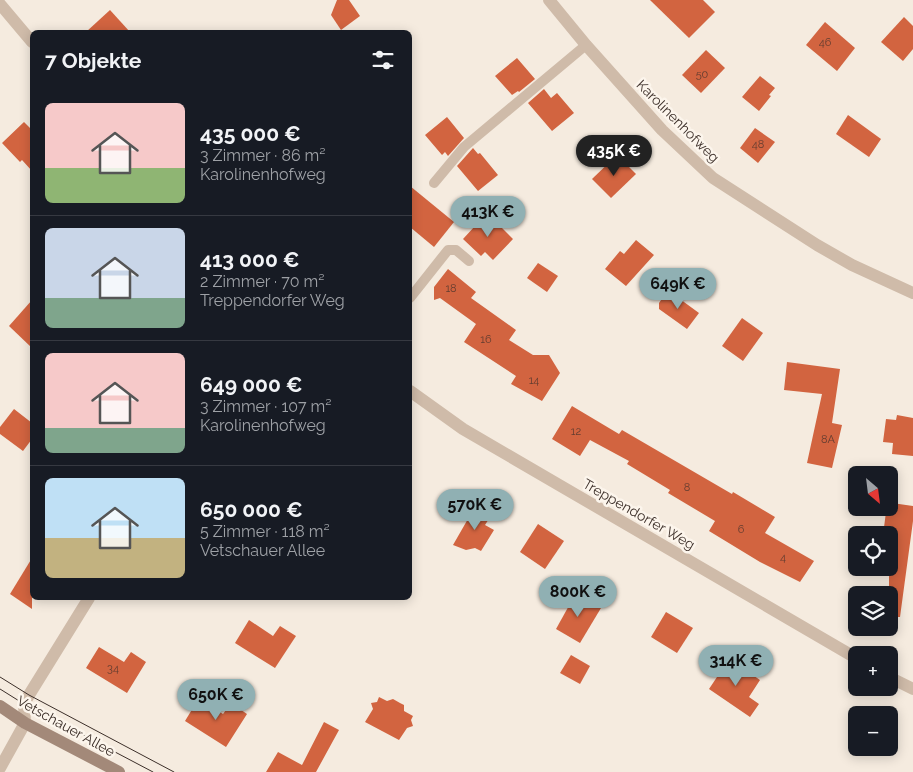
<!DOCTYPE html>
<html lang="de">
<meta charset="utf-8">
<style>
:root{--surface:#171b24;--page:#242831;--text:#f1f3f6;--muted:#9ea1a6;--line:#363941;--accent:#90b0b3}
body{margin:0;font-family:Raleway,sans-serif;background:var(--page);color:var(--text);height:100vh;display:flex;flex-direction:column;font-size:19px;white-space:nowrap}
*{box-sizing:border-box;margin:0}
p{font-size:16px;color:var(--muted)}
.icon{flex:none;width:28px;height:28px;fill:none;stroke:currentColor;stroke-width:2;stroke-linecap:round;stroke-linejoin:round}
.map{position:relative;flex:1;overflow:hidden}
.sheet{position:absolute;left:30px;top:30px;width:382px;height:570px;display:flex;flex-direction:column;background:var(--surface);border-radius:8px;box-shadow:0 2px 12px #0003}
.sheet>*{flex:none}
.needle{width:32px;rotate:152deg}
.fabs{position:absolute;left:848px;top:466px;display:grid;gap:10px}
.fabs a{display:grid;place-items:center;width:50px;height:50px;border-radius:8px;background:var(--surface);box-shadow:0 2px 12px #0003;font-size:25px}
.price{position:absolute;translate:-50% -42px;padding:0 11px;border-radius:18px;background:var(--accent);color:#111;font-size:16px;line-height:32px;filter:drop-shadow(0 1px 2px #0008)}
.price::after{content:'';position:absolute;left:50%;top:30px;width:15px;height:11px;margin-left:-8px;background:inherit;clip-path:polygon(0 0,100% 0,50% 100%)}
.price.on{background:#222;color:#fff}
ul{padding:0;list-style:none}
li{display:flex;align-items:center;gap:15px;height:125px;padding:0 15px}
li+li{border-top:1px solid var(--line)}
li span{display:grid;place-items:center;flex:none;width:140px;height:100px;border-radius:8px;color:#555}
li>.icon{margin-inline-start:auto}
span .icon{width:60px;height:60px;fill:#fffc;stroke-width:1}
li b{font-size:21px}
h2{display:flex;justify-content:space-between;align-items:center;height:60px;padding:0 15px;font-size:21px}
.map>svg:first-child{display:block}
.building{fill:#d26440}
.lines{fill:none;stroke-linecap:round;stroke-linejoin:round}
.lane{stroke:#cfbba9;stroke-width:10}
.street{stroke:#cfbba9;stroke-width:12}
.secondary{stroke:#a38979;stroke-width:12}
.tram{stroke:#3c2f29;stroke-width:1}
.labels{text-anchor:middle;stroke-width:5;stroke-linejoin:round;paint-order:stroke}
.number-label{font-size:11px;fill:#623c2f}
.street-label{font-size:14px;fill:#3c2f29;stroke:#fcf5ec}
</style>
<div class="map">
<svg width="913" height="772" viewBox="0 0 913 772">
<rect width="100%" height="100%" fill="#f5ebdf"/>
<g class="building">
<polygon points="337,0 349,0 360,16 341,30 331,15"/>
<polygon points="650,0 703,0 715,12 689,38"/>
<polygon points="110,10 130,32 86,32"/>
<polygon points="904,17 913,26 913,49 903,61 881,42"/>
<polygon points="825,22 855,48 837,71 806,45"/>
<polygon points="706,50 725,68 701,93 682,75"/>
<polygon points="517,58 535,79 519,92 518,91 512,95 495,76"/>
<polygon points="760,76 775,88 769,95 771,96 759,111 742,97"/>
<polygon points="544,89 551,98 557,93 574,113 552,131 528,103"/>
<polygon points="848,115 881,139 869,157 836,134"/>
<polygon points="447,117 464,138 448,156 445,152 442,155 425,135"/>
<polygon points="24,122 32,130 32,171 22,160 20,162 2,143"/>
<polygon points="755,128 775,142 758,163 740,148"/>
<polygon points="473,148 478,154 480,153 498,175 478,191 457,166"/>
<polygon points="617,155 636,174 611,198 592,179"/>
<polygon points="410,186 454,222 434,247 410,227"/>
<polygon points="487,213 513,239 493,260 485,252 481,256 463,239"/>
<polygon points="636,240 654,255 626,286 605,269 620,251 624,254"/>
<polygon points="538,263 558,276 547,292 527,278"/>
<polygon points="448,269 476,292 471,298 516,330 509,340 533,355 549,355 560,373 542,401 511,384 516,376 464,342 476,324 440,298 434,300 434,287"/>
<polygon points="666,293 670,296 673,294 699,313 687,329 659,309 659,303"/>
<polygon points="32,300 32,348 9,326"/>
<polygon points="742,318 763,333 743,361 722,346"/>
<polygon points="787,362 840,369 832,423 842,425 832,468 807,463 822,394 784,390"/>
<polygon points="572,406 619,434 622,430 732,494 733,492 775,517 765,533 814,561 800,582 760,562 709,531 715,521 668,493 670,490 627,464 629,461 590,440 580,456 552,439"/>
<polygon points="14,409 32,423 32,439 23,451 0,434 0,427"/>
<polygon points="897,415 913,418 913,456 892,454 893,443 883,442 886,419 896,420"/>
<polygon points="892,503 913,506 913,521 900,617 889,617 889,535 883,535 886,512 891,512"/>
<polygon points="476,505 492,514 485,525 494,530 481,551 475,548 466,550 453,545"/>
<polygon points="538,524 564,541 545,569 520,552"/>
<polygon points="32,558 32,609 10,594"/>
<polygon points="576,593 601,608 580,643 556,629"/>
<polygon points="666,612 693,628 677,653 651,637"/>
<polygon points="249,620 273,636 280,626 296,636 275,668 235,643"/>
<polygon points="99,647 124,662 131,652 146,662 127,693 86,668"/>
<polygon points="571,655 590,666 580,684 560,673"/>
<polygon points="729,659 760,680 749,697 759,704 750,717 709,689"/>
<polygon points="379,697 387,701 393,699 400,703 404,705 404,711 413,716 411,720 413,726 407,728 399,740 365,722 373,709 371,703 377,702"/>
<polygon points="199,698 223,714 231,703 247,714 226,747 185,721"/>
<polygon points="324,722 339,730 316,772 266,772 278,752 302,765"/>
</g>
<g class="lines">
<g class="lane">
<polyline points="434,183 464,147 586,45"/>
<polyline points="410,298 448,250 456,250 469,261"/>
</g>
<g class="street">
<polyline points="549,0 586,45 662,130 713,178 817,245 852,265 913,293"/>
<polyline points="0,4 32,42"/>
<polyline points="410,391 463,429 856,658"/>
<polyline points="889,677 913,689"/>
<polyline points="0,768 25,723 24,704 29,695 89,598"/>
</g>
<polyline class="secondary" points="0,706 25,723 119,772"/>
<g class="tram">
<polyline points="0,677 29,695 174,772"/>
<polyline points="0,689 24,704 153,772"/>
</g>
</g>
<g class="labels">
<g class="number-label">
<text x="825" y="46">46</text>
<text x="702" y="78">50</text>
<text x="758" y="148">48</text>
<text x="451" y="292">18</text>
<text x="486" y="343">16</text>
<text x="534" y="384">14</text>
<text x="576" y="435">12</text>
<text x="828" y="443">8A</text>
<text x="687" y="491">8</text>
<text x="741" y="533">6</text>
<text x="783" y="561">4</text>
<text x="113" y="672">34</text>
</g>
<g class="street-label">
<text transform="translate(678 121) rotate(45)" y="5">Karolinenhofweg</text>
<text transform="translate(639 514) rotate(30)" y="5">Treppendorfer Weg</text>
<text transform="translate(66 726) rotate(29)" y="5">Vetschauer Allee</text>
</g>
</g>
</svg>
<div class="fabs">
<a><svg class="needle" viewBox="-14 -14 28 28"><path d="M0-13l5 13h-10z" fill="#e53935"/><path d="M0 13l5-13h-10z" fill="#9ea1a6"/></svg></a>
<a><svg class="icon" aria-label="locate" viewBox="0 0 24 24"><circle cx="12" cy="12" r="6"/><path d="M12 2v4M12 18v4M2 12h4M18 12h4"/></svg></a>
<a><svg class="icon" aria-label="layers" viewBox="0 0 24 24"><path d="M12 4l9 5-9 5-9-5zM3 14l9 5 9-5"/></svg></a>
<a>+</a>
<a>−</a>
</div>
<b class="price on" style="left:614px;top:177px">435K €</b>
<b class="price" style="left:488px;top:238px">413K €</b>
<b class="price" style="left:678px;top:310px">649K €</b>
<b class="price" style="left:475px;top:531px">570K €</b>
<b class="price" style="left:578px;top:618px">800K €</b>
<b class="price" style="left:736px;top:687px">314K €</b>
<b class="price" style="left:216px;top:721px">650K €</b>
<section class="sheet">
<h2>7 Objekte<svg class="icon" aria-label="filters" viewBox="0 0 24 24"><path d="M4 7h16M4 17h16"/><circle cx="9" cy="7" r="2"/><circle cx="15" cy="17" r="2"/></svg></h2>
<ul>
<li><span style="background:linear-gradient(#f6c9c9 65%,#8fb573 0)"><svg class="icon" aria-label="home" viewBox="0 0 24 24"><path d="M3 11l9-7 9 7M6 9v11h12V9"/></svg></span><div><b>435 000 €</b><p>3 Zimmer · 86 m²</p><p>Karolinenhofweg</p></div></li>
<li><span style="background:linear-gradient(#c9d6e8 70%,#7fa58c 0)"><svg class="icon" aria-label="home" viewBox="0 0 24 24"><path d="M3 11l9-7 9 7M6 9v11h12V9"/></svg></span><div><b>413 000 €</b><p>2 Zimmer · 70 m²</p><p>Treppendorfer Weg</p></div></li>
<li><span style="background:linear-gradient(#f6c9c9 75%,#7fa58c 0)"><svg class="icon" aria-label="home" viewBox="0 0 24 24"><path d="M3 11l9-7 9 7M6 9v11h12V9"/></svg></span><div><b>649 000 €</b><p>3 Zimmer · 107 m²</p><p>Karolinenhofweg</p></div></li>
<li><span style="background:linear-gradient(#bfe0f5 60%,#c2b280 0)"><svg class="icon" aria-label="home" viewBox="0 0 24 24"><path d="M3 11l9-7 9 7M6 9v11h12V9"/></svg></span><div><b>650 000 €</b><p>5 Zimmer · 118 m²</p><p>Vetschauer Allee</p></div></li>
</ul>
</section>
</div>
